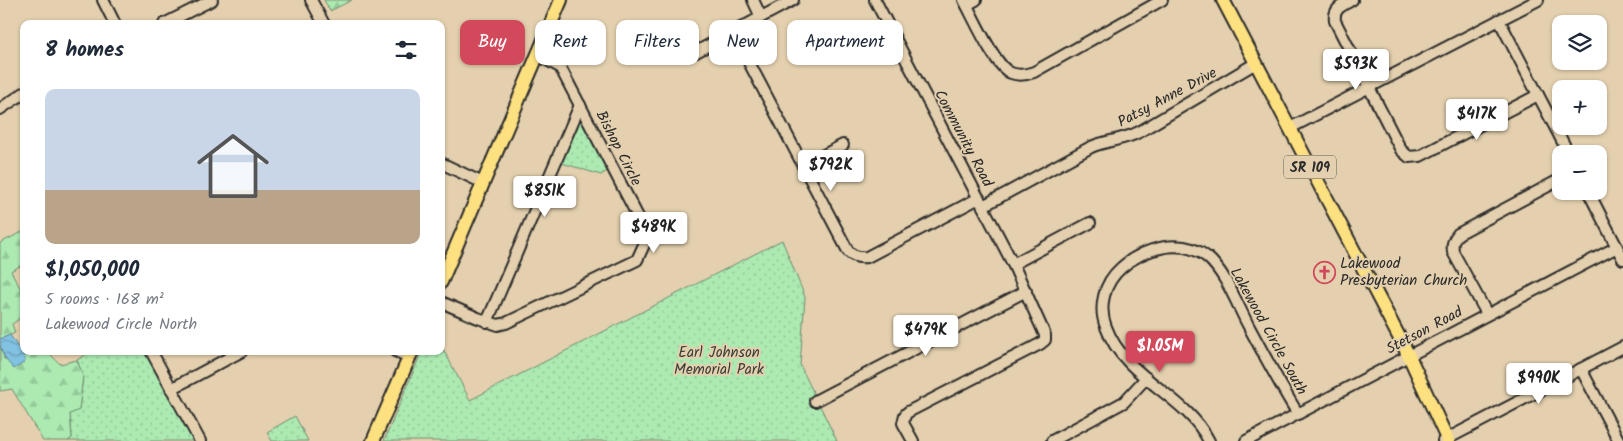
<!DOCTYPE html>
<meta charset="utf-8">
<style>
:root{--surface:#fff;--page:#f2f2f3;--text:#1f2937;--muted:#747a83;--line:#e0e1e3;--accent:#d1495b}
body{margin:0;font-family:Kalam,sans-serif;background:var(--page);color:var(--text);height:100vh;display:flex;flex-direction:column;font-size:19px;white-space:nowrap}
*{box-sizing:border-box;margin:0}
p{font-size:16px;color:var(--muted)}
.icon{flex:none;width:28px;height:28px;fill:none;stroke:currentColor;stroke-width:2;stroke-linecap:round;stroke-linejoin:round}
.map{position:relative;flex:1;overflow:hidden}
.sheet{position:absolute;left:20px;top:20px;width:425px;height:335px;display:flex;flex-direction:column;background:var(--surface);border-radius:10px;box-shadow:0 1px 4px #0004}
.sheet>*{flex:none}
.top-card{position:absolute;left:460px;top:20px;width:475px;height:45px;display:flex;gap:10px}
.tools{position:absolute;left:1552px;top:15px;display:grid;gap:10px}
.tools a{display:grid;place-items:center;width:55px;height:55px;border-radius:10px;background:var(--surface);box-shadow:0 1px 4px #0004;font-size:25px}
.price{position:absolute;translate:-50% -42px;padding:0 11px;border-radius:5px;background:#fff;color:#222;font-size:16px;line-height:32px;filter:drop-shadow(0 1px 2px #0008)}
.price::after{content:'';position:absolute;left:50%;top:30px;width:15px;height:11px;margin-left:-8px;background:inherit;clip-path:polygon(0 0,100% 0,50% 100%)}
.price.on{background:var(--accent);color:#fff}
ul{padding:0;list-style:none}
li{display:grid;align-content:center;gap:10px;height:265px;padding:0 25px}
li+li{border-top:1px solid var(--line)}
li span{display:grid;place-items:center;height:155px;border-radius:10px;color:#555}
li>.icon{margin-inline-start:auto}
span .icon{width:90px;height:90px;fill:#fffc;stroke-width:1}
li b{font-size:21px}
h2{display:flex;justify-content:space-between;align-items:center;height:60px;padding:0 25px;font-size:21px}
.chip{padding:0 18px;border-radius:10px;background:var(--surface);box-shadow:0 1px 4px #0004;font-size:18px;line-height:45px}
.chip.on{background:var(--accent);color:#fff}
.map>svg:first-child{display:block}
.grass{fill:url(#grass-dots);stroke:#6c8a6e}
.forest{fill:url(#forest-firs);stroke:#6c8a6e}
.water{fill:url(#water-waves);stroke:#5f8699}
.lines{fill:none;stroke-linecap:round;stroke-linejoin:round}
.minor-casing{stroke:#2b2b2b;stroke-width:14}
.major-casing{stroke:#2b2b2b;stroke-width:16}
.minor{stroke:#e4d0ae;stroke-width:10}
.major{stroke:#fde080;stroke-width:12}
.labels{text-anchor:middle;stroke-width:4;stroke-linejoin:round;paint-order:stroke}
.shield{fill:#e4d0ae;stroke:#625c52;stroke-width:1}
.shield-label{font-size:14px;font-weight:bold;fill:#2b2b2b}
.street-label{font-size:15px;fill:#2b2b2b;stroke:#e4d0ae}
.poi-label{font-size:15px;fill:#2b2b2b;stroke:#e4d0ae;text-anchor:start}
.park-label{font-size:15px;fill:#383e38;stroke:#e4d0ae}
</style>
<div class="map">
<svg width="1623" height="441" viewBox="0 0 1623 441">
<defs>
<pattern id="grass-dots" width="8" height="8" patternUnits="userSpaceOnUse" patternTransform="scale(1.25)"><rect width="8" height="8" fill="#aceab2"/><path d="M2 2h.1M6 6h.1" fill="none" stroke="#94c999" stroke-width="1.8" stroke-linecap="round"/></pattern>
<pattern id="forest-firs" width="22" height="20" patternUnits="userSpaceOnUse" patternTransform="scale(1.25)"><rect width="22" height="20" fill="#aceab2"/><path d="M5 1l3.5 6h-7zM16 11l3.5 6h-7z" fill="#94c999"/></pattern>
<pattern id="water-waves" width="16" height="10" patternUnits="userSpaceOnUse" patternTransform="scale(1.25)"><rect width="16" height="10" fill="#82c2e2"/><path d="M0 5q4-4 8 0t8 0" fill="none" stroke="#6b9eb7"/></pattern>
</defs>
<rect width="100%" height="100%" fill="#e4d0ae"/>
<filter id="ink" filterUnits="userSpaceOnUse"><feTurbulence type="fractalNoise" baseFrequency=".02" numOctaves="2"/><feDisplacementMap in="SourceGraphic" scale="10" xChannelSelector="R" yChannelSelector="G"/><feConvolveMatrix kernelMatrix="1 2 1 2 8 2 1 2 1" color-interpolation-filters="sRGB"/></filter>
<g filter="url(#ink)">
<g class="grass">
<polygon points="580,116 609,170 601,175 562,163"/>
<polygon points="782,240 805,297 800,365 837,441 384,441 422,351 441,351 441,345 470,400"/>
<polygon points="92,351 147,351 197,441 68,441 72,438 70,413 79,410 83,376 77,360"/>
<polygon points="295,416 308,441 272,441 267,432"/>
</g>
<g class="forest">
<polygon points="324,0 352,0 330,11"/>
<polygon points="24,231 24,264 11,271 24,295 24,316 12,324 15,333 0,339 0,243"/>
<polygon points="0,346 5,360 24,362 25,351 47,351 60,364 77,360 83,376 79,410 70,414 72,438 68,441 43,441 12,389 0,391"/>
</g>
<path class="water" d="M10 335 25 358V362L14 369C5 360 0 352 0 339Z"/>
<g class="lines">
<defs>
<g id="minor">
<polyline points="103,0 115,24"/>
<polyline points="311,0 324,24"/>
<polyline points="753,0 761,17"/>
<polyline points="875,0 1013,264 1045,335 1045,340 1040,344 908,412 905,415 903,423 913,441"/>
<path d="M964 0C973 16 995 67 1011 73 1019 76 1026 75 1034 72L1162 0"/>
<path d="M1352 0C1343 5 1333 8 1335 21L1401 150 1409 157 1420 156 1538 95"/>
<polyline points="967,5 976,0"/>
<polyline points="1499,20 1569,154"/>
<polyline points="164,24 212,0"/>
<path d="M733 32 848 251C853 257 859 258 867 257L979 198"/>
<polyline points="696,52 793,0"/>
<polyline points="0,109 24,93"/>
<polyline points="1290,128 1538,0"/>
<polyline points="441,163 483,183"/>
<polyline points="803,166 843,145"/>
<polyline points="1588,191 1623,259"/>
<path d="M983 206 1091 147C1107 140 1124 140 1139 132L1256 63"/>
<polyline points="1013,264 1090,223"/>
<polyline points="441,302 478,318 498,325 506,323 637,260 648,236 560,67 538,55"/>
<path d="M1487 314 1453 252C1452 244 1453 240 1458 234L1561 179"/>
<polyline points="487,322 580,105"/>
<polyline points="151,351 200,441"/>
<polyline points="395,351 409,357"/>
<polyline points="1581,369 1619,441"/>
<polyline points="171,389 242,351"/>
<polyline points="815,401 1026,291"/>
<polyline points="1052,441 1124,402 1146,378"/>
<path d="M1209 441C1184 393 1125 379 1106 327 1098 307 1104 283 1121 268 1143 248 1181 237 1207 257 1225 272 1237 304 1248 325 1264 355 1280 385 1298 414"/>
<polyline points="1246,441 1617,247"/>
<polyline points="1443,441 1623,347"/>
</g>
<g id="major">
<polyline points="1223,0 1409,356 1448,441"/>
<polyline points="441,282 561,0"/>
<polyline points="373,441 412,351"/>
</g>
</defs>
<use href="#minor" class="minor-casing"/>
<use href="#major" class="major-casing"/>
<use href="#minor" class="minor"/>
<use href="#major" class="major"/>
</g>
</g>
<defs>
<symbol id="church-ring" viewBox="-11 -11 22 22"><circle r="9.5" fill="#e4d0ae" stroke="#d1495b" stroke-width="1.5"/><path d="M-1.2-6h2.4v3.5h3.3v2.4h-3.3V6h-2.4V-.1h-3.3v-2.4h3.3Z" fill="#d1495b"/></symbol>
</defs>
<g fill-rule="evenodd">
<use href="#church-ring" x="1312" y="260" width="25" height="25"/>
</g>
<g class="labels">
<rect class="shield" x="1284" y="155.5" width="52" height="23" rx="4"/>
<g class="shield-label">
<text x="1310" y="172">SR 109</text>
</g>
<g class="street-label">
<text transform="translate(1167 97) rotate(-28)" y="5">Patsy Anne Drive</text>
<text transform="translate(964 138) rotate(62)" y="5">Community Road</text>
<text transform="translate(619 148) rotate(63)" y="5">Bishop Circle</text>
<text transform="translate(1424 330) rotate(-28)" y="5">Stetson Road</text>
<text transform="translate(1269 331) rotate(61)" y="5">Lakewood Circle South</text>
</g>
<g class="poi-label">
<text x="1340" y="268">Lakewood<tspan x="1340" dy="17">Presbyterian Church</tspan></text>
</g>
<g class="park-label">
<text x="719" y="357">Earl Johnson<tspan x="719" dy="17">Memorial Park</tspan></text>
</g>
</g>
</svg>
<div class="tools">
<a><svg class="icon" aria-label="layers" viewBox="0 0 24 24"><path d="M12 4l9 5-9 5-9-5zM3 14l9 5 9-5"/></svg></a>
<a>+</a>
<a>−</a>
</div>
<b class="price" style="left:1356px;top:91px">$593K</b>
<b class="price" style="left:1477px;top:141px">$417K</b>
<b class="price" style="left:831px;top:192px">$792K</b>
<b class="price" style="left:545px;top:218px">$851K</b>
<b class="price" style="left:654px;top:254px">$489K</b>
<b class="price" style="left:926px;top:357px">$479K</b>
<b class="price on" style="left:1160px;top:373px">$1.05M</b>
<b class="price" style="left:1539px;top:405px">$990K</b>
<div class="top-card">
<a class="chip on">Buy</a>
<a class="chip">Rent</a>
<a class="chip">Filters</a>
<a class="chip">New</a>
<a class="chip">Apartment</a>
</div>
<section class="sheet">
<h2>8 homes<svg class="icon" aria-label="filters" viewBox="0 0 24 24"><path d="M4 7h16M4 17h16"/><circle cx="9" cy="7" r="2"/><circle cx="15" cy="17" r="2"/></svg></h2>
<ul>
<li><span style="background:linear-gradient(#c9d6e8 65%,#b9a48a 0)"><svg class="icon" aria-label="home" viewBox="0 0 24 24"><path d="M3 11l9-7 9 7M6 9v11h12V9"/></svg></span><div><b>$1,050,000</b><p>5 rooms · 168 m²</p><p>Lakewood Circle North</p></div></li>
</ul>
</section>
</div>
